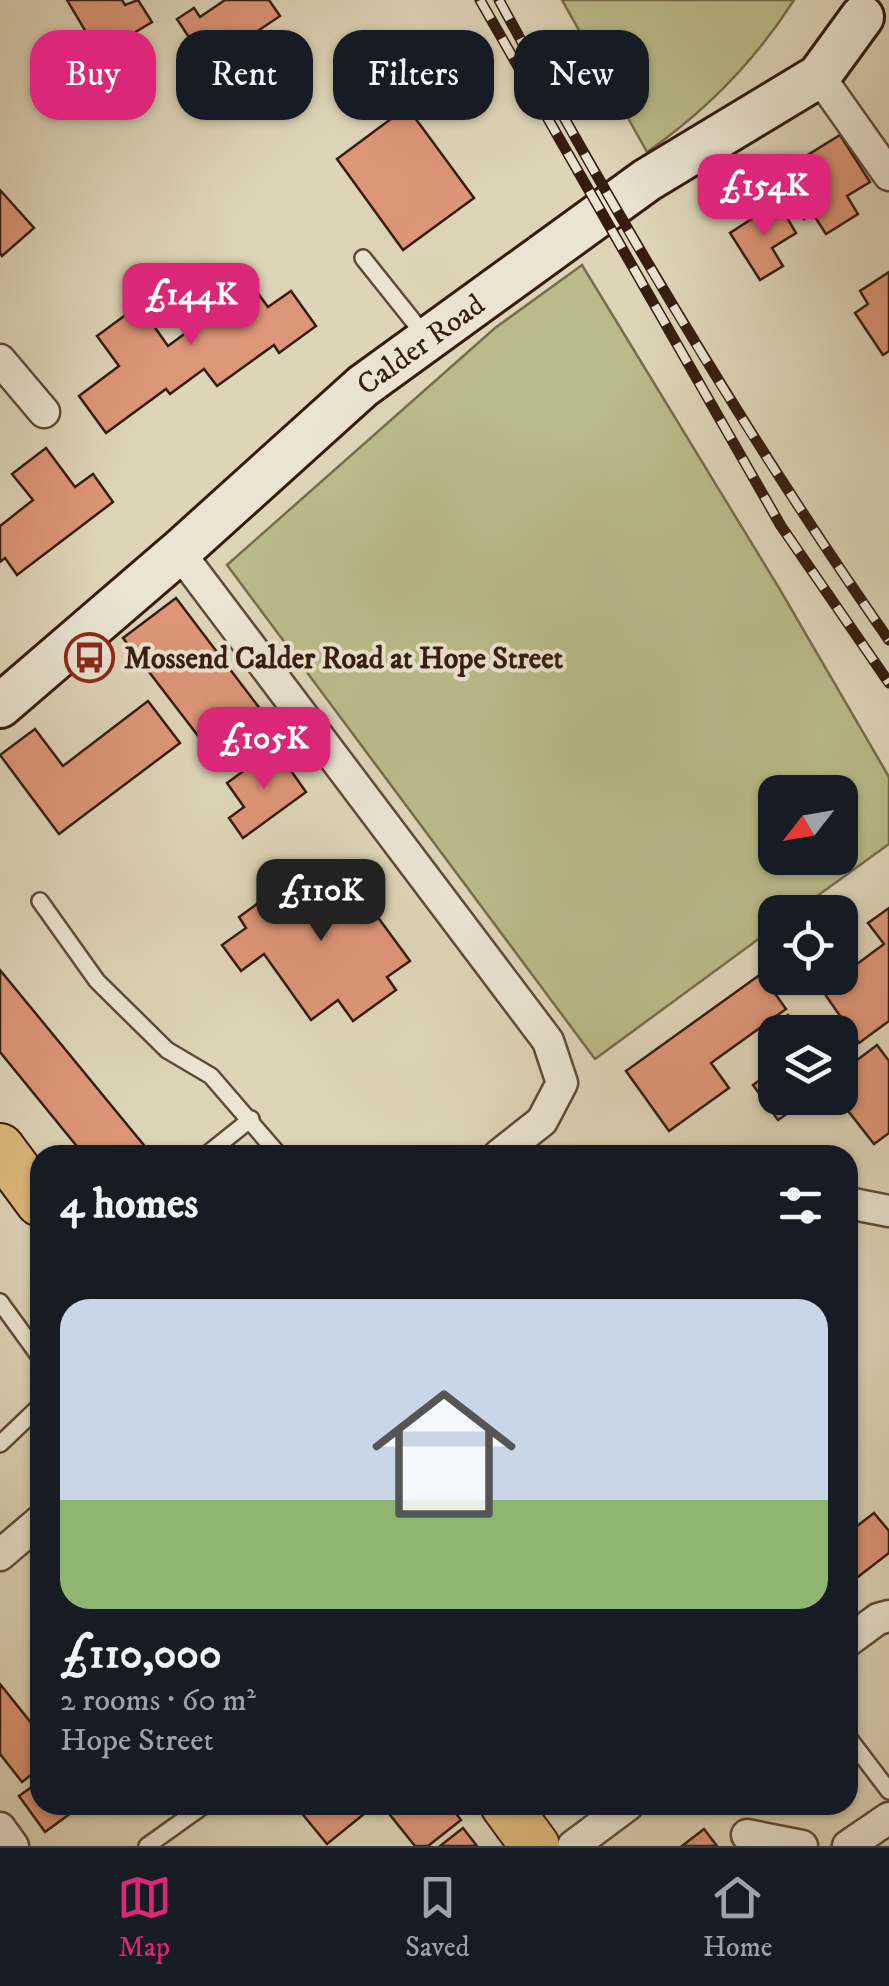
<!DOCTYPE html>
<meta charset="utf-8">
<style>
:root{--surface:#171b24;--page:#242831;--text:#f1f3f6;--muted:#9ea1a6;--line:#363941;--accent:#db2777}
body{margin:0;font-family:"IM FELL DW Pica",serif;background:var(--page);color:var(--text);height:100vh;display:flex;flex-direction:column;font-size:38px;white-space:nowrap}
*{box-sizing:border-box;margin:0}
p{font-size:32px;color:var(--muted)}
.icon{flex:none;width:55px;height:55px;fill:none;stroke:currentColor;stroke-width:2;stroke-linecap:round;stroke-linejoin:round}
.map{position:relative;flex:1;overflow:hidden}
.panel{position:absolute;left:30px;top:1145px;width:828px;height:670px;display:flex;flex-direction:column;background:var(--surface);border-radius:30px;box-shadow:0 2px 8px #0004}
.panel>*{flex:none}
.banner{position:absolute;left:30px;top:30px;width:830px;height:90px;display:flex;gap:20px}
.needle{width:65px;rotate:239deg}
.fabs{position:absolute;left:758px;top:775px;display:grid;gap:20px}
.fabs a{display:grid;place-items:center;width:100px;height:100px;border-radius:20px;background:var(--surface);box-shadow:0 2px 8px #0004;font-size:50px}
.price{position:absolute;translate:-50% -85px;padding:0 22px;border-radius:20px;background:var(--accent);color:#fff;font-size:32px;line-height:65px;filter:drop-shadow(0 2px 5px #0008)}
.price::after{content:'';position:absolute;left:50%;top:60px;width:30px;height:22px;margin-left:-15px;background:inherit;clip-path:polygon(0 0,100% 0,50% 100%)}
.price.current{background:#222;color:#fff}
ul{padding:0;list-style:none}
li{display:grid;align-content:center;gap:20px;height:530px;padding:0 30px}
li span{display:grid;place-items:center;height:310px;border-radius:30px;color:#555}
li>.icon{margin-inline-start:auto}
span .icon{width:180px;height:180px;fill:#fffc;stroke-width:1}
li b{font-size:42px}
h2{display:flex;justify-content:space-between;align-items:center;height:120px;padding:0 30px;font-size:42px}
.tag{padding:0 35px;border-radius:30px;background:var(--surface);box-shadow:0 2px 8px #0004;font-size:35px;line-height:90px}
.tag.current{background:var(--accent);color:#fff}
.menu{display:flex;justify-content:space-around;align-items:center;height:140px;border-top:2px solid var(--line);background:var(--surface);font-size:28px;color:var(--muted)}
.menu a{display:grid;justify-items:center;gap:5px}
.menu .current{color:var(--accent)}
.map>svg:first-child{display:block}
.green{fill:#babb89;stroke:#786c4c;stroke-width:2.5;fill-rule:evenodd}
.building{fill:#de9678;stroke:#351c0f;stroke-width:2.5}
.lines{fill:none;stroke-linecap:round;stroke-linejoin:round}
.service-casing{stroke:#5f4a39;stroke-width:20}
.minor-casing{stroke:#5f4a39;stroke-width:35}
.secondary-casing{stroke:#351c0f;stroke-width:48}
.primary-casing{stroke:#351c0f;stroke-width:52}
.service{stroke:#eae4d1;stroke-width:15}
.minor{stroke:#eae4d1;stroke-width:30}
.secondary{stroke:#eae4d1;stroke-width:42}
.primary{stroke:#dfba7c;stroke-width:48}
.rail-casing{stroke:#351c0f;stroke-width:11}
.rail{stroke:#eae4d1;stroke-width:8;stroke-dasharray:22;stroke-linecap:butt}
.labels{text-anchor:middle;stroke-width:8;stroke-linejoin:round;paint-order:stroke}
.street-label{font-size:30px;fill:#351c0f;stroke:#eae4d1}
.poi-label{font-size:30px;font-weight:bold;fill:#351c0f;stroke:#eae4d1;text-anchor:start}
</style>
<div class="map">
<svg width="889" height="1846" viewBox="0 0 889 1846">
<rect width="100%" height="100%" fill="#ded5b8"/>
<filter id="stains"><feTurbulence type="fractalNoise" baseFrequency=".002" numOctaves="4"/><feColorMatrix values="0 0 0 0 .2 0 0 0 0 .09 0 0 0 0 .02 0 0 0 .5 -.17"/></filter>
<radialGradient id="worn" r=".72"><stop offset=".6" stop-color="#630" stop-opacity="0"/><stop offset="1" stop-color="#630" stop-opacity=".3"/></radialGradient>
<g class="green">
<path d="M562 0H794C755 61 706 111 647 152Z"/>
<path d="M582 265 779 588 889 777V844L795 912H775V927L595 1059 227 565 495 328ZM775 792H840V858H775Z"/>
</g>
<g class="building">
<polygon points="67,0 122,0 125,5 138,0 152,22 99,54"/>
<polygon points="225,0 269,0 280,16 207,65 177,19 194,8 200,17"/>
<polygon points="407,107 474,198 403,250 337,159"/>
<polygon points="840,135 870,182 847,196 858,214 826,234 813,214 804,219 777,174"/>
<polygon points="0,190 34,228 2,256 0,253"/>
<polygon points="778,202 796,233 772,248 783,266 760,280 730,233"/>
<polygon points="241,270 268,307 291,291 316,326 279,353 274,345 217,386 204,369 170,394 166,389 106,433 79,396 119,366 97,336 139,305 168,346 217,310 206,295"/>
<polygon points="889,272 889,351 883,355 855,313 868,304 860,291"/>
<polygon points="46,448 75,487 93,474 113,502 17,575 5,558 0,562 0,526 33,500 12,474"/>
<polygon points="176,598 267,718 215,758 123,638"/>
<polygon points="148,701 180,743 59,834 0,755 35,729 63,766"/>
<polygon points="275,748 306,792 243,838 229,818 244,807 227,783"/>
<polygon points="311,865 326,885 344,871 410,961 387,977 396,990 353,1021 338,1000 311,1020 264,954 241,971 222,945 246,928 239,917"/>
<polygon points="889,908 889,1021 859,1043 822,990 884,944 868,923"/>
<polygon points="0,970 152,1155 84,1155 0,1052"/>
<polygon points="761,974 786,1009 711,1063 729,1088 669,1131 626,1071"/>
<polygon points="788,1015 801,1032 782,1032 775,1024"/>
<polygon points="877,1045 889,1061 889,1133 874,1144 838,1098 840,1073"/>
<polygon points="775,1069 775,1098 810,1098 778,1120 753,1085"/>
<polygon points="874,1513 889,1531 889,1553 850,1583 848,1533"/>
<polygon points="0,1684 40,1734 40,1768 22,1782 0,1754"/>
<polygon points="40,1781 40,1805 82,1805 45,1832 19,1796"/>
<polygon points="295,1805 375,1805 327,1844"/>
<polygon points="382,1805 449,1805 461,1820 428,1846 415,1846"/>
<polygon points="463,1828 477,1846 440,1846"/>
<polygon points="704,1829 717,1846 682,1846"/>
</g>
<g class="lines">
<defs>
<g id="service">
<polyline points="363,258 426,337"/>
<polyline points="40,901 97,981 167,1050 211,1076 279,1155"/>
<polyline points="206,1155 251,1119"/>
<polyline points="0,1302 40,1357"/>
<polyline points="0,1444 40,1406"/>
<polyline points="848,1737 889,1791"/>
<polyline points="147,1846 203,1806"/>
</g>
<g id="minor">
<polyline points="819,76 889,175"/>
<polyline points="0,360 44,412"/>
<polyline points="179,552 548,1041 562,1083 542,1121 499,1155"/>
<polyline points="848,1203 889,1211"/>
<polyline points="0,1555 40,1521"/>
<polyline points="848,1641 878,1619 889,1616"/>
<polyline points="0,1828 13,1846"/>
<polyline points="747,1835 802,1846"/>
<polyline points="573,1846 628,1805"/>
<polyline points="848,1846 889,1818"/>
</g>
<g id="secondary">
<path id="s1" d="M0 706 179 552 363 386 647 180 819 76 862 17"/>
</g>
<g id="primary">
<polyline points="0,1148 40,1202"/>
<polyline points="505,1805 535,1846"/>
</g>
</defs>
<use href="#service" class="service-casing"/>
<use href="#minor" class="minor-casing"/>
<use href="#secondary" class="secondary-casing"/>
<use href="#primary" class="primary-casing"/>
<use href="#service" class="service"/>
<use href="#minor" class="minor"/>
<use href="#secondary" class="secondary"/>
<use href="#primary" class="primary"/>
<defs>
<g id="rail">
<polyline points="480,0 781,526 889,683"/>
<path d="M499 0C618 219 746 436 889 640"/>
</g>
</defs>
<use href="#rail" class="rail-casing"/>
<use href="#rail" class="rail"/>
</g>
<defs>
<symbol id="bus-ring" viewBox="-11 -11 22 22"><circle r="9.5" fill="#eae4d1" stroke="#8f2418" stroke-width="1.5"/><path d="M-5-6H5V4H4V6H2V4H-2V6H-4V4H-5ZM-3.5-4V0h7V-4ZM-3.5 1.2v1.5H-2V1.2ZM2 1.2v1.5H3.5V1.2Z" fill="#8f2418"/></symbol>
</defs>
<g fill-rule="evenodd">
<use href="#bus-ring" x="62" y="630" width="55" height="55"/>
</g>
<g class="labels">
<g class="street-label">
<text dy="10" stroke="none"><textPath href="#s1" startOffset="555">Calder Road</textPath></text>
</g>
<g class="poi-label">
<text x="124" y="668">Mossend Calder Road at Hope Street</text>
</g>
</g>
<rect width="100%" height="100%" filter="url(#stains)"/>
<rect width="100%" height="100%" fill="url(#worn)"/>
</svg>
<div class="fabs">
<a><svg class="needle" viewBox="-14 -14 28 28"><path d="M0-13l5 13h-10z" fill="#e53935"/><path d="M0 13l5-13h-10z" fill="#9ea1a6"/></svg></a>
<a><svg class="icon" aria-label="locate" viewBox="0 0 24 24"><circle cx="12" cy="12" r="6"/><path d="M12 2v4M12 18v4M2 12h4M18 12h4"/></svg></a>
<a><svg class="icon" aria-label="layers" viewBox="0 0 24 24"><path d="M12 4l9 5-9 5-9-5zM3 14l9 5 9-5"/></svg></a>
</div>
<b class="price" style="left:764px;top:239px">£154K</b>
<b class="price" style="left:191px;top:348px">£144K</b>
<b class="price" style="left:264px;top:792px">£105K</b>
<b class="price current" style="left:321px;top:944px">£110K</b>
<div class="banner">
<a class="tag current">Buy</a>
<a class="tag">Rent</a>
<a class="tag">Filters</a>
<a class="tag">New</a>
</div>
<section class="panel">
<h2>4 homes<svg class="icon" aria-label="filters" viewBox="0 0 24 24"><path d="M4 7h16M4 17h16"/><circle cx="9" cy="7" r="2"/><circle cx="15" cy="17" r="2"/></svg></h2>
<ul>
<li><span style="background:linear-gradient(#c9d6e8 65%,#8fb573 0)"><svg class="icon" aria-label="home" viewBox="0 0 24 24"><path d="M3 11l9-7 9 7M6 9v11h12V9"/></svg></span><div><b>£110,000</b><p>2 rooms · 60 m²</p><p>Hope Street</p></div></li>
</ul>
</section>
</div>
<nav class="menu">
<a class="current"><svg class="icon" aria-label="map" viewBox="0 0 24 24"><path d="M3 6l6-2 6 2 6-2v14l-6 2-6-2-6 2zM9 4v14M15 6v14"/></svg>Map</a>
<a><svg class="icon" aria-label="saved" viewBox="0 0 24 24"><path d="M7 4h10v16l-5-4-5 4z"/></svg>Saved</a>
<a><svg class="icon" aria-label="home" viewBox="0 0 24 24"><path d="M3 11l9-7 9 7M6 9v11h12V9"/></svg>Home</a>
</nav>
